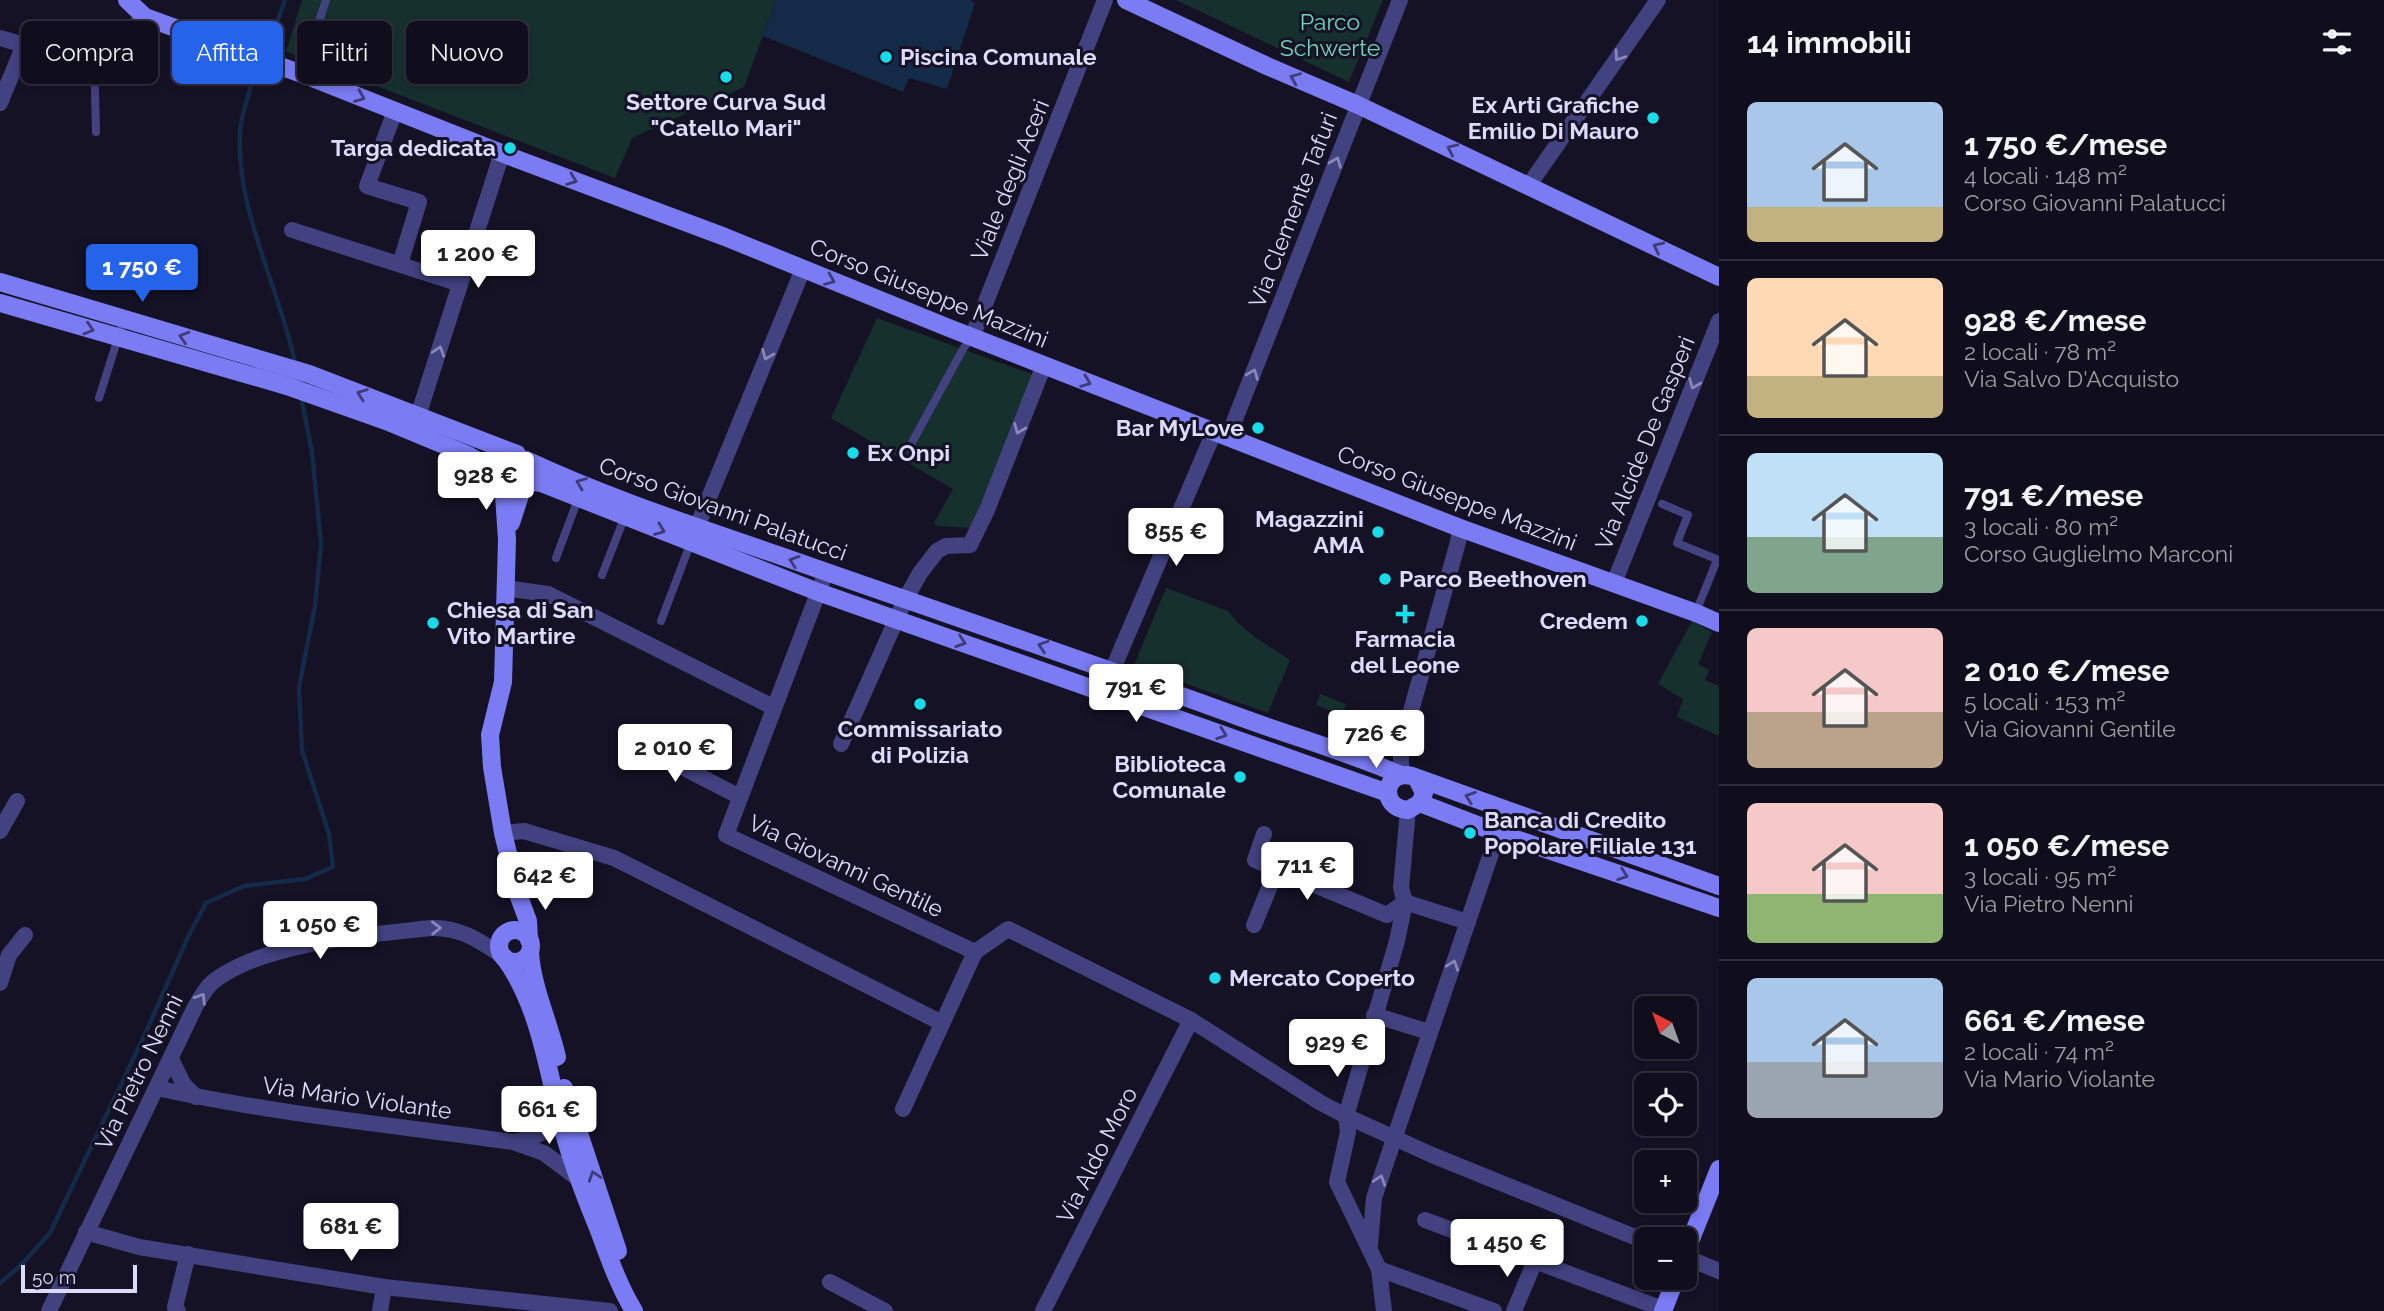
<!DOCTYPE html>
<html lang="it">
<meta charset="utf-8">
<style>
:root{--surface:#100e1c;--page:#1e1c29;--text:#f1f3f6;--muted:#9c9ca3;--line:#302e3b;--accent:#2563eb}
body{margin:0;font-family:Raleway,sans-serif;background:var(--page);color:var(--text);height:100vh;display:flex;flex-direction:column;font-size:26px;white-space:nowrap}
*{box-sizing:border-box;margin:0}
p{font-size:23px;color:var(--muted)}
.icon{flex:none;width:38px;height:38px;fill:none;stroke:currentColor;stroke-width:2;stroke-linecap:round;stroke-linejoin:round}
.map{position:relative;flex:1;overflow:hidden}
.sheet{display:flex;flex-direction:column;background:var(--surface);width:665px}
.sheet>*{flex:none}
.banner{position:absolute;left:21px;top:21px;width:665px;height:63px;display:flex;gap:14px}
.needle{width:46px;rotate:319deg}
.tools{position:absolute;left:1634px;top:996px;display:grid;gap:14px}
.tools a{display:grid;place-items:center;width:63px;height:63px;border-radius:10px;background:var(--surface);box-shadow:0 4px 10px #0003,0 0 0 2px var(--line);font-size:35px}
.scale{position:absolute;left:21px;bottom:18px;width:116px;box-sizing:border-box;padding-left:7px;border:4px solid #dddbfc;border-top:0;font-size:19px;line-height:24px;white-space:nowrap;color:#dddbfc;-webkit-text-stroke:5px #151226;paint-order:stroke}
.price{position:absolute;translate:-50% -60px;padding:0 16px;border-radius:7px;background:#fff;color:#222;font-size:23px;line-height:46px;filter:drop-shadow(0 2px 4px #0008)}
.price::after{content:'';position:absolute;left:50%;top:42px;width:21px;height:16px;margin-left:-10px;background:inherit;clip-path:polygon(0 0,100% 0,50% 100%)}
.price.selected{background:var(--accent);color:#fff}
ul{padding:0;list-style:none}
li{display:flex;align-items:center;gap:21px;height:175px;padding:0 28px}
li+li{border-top:2px solid var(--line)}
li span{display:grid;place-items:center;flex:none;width:196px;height:140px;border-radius:10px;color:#555}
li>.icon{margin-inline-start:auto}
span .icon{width:84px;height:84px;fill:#fffc;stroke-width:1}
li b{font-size:30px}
h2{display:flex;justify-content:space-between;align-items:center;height:84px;padding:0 28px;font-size:30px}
.pill{padding:0 24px;border-radius:10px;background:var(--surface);box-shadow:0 4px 10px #0003,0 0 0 2px var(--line);font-size:24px;line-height:63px}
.pill.selected{background:var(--accent);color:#fff}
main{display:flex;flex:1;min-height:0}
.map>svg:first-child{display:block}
.green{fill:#16302e}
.water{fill:#142a49}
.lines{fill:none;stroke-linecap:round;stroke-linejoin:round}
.stream{stroke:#142a49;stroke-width:4.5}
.lane{stroke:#424281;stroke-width:8}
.street{stroke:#424281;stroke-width:16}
.secondary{stroke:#7b7cf3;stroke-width:18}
.oneway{stroke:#8887b8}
.oneway2{stroke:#3e3c78}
.poi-dot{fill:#19dcea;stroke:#151226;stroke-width:2.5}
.labels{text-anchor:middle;stroke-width:6;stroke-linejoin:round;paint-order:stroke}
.park-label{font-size:23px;fill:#6dd6b8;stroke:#151226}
.poi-label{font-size:23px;font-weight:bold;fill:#dddbfc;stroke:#151226;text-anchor:start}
.street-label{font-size:23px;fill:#dddbfc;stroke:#151226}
</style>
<main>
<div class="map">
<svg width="1719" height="1311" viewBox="0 0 1719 1311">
<rect width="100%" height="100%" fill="#151226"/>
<g class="green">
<polygon points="302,0 776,0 744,87 632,138 615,178 286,51"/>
<polygon points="1176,0 1383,0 1349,82"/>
<polygon points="877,318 1034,375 971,528 938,526 934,523 953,489 831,418"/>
<polygon points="1166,588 1228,611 1237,622 1256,638 1290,660 1268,713 1134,665"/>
<polygon points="1692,621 1712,632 1698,664 1709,670 1705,680 1719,686 1719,736 1677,717 1683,699 1658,684"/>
<polygon points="1320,694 1346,704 1342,715 1316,705"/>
</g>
<polygon class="water" points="776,0 970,0 975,3 947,89 909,78 903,92 763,36"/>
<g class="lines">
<g class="stream">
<polyline points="275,28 285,0"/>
<path d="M252 82C248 99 240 117 240 134 236 211 280 289 295 363"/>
<polyline points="0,1283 20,1266 50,1233 146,1032 188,937 206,903 244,886 305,879 333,867 329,834 302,750 299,687 315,606 321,544 312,452 301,396"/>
</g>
<g class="lane">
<polyline points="94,53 96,132"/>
<polyline points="302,74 326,0"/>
<polyline points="99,398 124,319"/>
<polyline points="909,448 963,349 971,338"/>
<polyline points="1662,504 1688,515 1677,543 1719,560"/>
<polyline points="556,558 578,499"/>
<polyline points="602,575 625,516"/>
<polyline points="1696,612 1717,560"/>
<polyline points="661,621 691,542"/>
</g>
<g class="street">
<polyline points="0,38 24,45 94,53 121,42 133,27 145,17"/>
<polyline points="0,103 24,45"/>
<polyline points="395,111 367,186 419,202 400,264"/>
<polyline points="1529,185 1658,0"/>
<polyline points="292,230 460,284"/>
<polyline points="972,337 1105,0"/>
<polyline points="418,416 502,153"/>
<polyline points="1228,437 1400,0"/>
<polyline points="692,539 803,269"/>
<polyline points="826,572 726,835 975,952 1008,929 1191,1020 1321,1103 1346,1116 1432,1155 1647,1242"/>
<polyline points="1614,583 1719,321"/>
<polyline points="505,588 548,594 773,707"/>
<polyline points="1103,692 1214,432"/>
<polyline points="628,739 740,797"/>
<polyline points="841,744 905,600 920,573 937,551 946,546 970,545 987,510 1044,365"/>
<polyline points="1401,775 1401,747 1458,542 1460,528"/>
<polyline points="0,831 17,801"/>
<polyline points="503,833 524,831 614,858 942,1023"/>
<polyline points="1264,834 1255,860 1387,915 1405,902"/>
<polyline points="1405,902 1468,922"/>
<polyline points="1254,925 1277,869"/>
<polyline points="0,983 9,955 25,935"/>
<polyline points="1374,1015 1429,1032"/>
<polyline points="171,1059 184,1085 196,1097"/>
<path d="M157 1088C274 1114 394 1125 513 1142L544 1153 580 1180"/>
<polyline points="903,1109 975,952"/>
<path d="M515 1142C535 1137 548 1133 560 1116"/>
<polyline points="1425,1220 1663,1309"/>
<polyline points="86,1232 139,1247 384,1287 610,1311"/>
<polyline points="1370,1245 1374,1198 1498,833"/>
<polyline points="1685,1257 1719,1271"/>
<polyline points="1379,1269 1494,1311"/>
<polyline points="830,1282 885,1311"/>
<path d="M49 1311 195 1007C201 997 207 985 218 978 270 942 368 935 431 928 461 927 480 941 504 957"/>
<polyline points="178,1311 175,1307 188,1254"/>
<polyline points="380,1311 384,1287"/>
<polyline points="1043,1311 1191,1020"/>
<polyline points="1384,1311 1379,1269 1337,1182 1348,1132 1346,1116 1397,941 1405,902 1401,888 1408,810"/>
<polyline points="1514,1311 1535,1261"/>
</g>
<g class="secondary">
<polyline points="127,0 145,17 302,74 514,158 725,237 949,328 1460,528 1696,613 1719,623"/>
<polyline points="1126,0 1267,66 1358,105 1719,277"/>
<polyline points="0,282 309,374 517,454"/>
<polyline points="0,303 287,386 386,421 468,455 480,462 496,477 504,495 507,540 503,682 490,735 492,767 503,833 518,894 528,921 529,940"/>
<path d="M526 460C607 498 694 526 778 555 931 609 1084 660 1237 716 1291 736 1347 752 1401 775"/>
<polyline points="527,481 541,483 818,592 1388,793"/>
<polyline points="511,523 523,486"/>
<path d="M1417 779 1424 793 1420 803 1408 810C1378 808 1384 769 1412 776L1719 886"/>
<polyline points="1420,803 1498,833 1719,908"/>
<circle cx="515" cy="946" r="16"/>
<path d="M530 952C532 987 549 1022 557 1057"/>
<path d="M504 957C539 1005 547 1067 561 1122 570 1158 584 1194 598 1228 609 1257 618 1285 634 1311"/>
<polyline points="564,1088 618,1251"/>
<polyline points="1685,1254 1719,1169"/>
<polyline points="1663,1311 1676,1278"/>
</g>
</g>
<defs><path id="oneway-chevron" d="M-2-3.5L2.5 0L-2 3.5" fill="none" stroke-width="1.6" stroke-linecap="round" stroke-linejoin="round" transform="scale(1.75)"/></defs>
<g class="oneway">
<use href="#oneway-chevron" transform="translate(1619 56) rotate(125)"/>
<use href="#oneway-chevron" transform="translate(1336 162) rotate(-69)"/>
<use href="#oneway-chevron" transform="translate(439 351) rotate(-72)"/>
<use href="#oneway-chevron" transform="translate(767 355) rotate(112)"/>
<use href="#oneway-chevron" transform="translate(1253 374) rotate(-69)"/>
<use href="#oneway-chevron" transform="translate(1694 384) rotate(112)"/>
<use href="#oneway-chevron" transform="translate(1019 429) rotate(112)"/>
<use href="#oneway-chevron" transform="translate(436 928) rotate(-1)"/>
<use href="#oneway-chevron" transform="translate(1453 965) rotate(-71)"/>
<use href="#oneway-chevron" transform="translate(201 998) rotate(-57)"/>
<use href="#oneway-chevron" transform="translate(1380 1180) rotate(-72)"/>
</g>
<g class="oneway2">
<use href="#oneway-chevron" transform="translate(1295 78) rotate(-157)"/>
<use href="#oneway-chevron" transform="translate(360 97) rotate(22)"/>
<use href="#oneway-chevron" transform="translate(1452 149) rotate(-155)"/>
<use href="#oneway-chevron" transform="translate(572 180) rotate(21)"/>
<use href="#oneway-chevron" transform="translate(1658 247) rotate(-154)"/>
<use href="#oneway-chevron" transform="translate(830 280) rotate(22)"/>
<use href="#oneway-chevron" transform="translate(89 329) rotate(17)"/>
<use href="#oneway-chevron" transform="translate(184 337) rotate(-164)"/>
<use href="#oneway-chevron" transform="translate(1086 382) rotate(21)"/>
<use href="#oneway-chevron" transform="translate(362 394) rotate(-159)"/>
<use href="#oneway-chevron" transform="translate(581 483) rotate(-159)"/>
<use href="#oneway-chevron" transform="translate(660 530) rotate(21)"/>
<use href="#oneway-chevron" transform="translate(794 561) rotate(-161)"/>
<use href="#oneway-chevron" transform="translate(961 642) rotate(19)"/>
<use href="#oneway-chevron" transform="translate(1043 646) rotate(-162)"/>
<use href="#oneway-chevron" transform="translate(1222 734) rotate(20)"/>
<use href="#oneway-chevron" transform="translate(1470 797) rotate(-161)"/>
<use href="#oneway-chevron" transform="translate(1623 875) rotate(19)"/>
<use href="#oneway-chevron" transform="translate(594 1176) rotate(-108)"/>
</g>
<g class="poi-dot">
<circle cx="886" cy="57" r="7"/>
<circle cx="726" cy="77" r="7"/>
<circle cx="1653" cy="118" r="7"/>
<circle cx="510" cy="148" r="7"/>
<circle cx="1258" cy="428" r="7"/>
<circle cx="853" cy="453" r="7"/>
<circle cx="1378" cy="532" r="7"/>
<circle cx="1385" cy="579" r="7"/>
<path d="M1401.5 603.5h7v7h7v7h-7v7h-7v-7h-7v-7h7z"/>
<circle cx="1642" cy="621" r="7"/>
<circle cx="433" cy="623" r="7"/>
<circle cx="920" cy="704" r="7"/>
<circle cx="1240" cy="777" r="7"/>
<circle cx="1470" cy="833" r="7"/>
<circle cx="1215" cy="978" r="7"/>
</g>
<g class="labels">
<g class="park-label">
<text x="1330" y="30">Parco<tspan x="1330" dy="26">Schwerte</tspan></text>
</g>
<g class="poi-label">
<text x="900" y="65">Piscina Comunale</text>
<text x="726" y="110" text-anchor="middle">Settore Curva Sud<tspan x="726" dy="26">"Catello Mari"</tspan></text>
<text x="1639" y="113" text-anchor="end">Ex Arti Grafiche<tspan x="1639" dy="26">Emilio Di Mauro</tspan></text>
<text x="496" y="156" text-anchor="end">Targa dedicata</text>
<text x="1244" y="436" text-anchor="end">Bar MyLove</text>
<text x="867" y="461">Ex Onpi</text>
<text x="1364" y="527" text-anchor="end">Magazzini<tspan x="1364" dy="26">AMA</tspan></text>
<text x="1399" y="587">Parco Beethoven</text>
<text x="447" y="618">Chiesa di San<tspan x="447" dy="26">Vito Martire</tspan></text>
<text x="1628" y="629" text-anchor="end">Credem</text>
<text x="1405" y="647" text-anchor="middle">Farmacia<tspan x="1405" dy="26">del Leone</tspan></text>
<text x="920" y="737" text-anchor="middle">Commissariato<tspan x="920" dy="26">di Polizia</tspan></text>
<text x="1226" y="772" text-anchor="end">Biblioteca<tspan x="1226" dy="26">Comunale</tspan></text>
<text x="1484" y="828">Banca di Credito<tspan x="1484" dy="26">Popolare Filiale 131</tspan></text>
<text x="1229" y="986">Mercato Coperto</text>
</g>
<g class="street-label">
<text transform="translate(1010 180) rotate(-68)" y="8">Viale degli Aceri</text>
<text transform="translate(1293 210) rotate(-69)" y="8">Via Clemente Tafuri</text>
<text transform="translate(929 293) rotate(22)" y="8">Corso Giuseppe Mazzini</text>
<text transform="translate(1645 443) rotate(-68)" y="8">Via Alcide De Gasperi</text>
<text transform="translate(1457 498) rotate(21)" y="8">Corso Giuseppe Mazzini</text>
<text transform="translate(723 509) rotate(20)" y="8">Corso Giovanni Palatucci</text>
<text transform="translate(846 866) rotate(25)" y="8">Via Giovanni Gentile</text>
<text transform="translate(139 1072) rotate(-64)" y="8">Via Pietro Nenni</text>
<text transform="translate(357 1098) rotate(8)" y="8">Via Mario Violante</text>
<text transform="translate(1097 1155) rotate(-63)" y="8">Via Aldo Moro</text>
</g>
</g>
</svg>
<div class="tools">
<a><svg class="needle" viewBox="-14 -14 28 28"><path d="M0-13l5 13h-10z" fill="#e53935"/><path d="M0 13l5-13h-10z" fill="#9c9ca3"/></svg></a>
<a><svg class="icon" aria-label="locate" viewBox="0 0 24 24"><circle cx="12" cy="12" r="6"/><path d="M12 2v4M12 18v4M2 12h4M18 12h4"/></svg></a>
<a>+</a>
<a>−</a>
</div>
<div class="scale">50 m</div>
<b class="price" style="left:478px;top:290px">1 200 €</b>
<b class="price selected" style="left:142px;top:304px">1 750 €</b>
<b class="price" style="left:486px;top:512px">928 €</b>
<b class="price" style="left:1176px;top:568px">855 €</b>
<b class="price" style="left:1136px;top:724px">791 €</b>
<b class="price" style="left:1376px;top:770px">726 €</b>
<b class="price" style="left:675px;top:784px">2 010 €</b>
<b class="price" style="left:1307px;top:902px">711 €</b>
<b class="price" style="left:545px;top:912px">642 €</b>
<b class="price" style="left:320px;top:961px">1 050 €</b>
<b class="price" style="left:1337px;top:1079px">929 €</b>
<b class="price" style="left:549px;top:1146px">661 €</b>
<b class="price" style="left:351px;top:1263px">681 €</b>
<b class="price" style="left:1507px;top:1279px">1 450 €</b>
<div class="banner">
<a class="pill">Compra</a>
<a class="pill selected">Affitta</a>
<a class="pill">Filtri</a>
<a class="pill">Nuovo</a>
</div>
</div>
<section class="sheet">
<h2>14 immobili<svg class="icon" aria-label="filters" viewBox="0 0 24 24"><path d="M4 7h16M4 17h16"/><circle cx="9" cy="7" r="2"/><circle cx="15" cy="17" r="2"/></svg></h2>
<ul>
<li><span style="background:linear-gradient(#a9c7e8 75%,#c2b280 0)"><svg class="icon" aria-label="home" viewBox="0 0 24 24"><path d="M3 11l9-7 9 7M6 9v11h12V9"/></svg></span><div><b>1 750 €/mese</b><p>4 locali · 148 m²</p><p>Corso Giovanni Palatucci</p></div></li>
<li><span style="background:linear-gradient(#ffd9b3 70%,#c2b280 0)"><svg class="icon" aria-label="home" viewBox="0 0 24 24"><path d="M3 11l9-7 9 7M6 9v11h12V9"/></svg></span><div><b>928 €/mese</b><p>2 locali · 78 m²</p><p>Via Salvo D'Acquisto</p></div></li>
<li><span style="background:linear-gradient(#bfe0f5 60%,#7fa58c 0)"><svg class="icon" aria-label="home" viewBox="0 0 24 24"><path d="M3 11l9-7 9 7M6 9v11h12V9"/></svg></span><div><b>791 €/mese</b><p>3 locali · 80 m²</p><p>Corso Guglielmo Marconi</p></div></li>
<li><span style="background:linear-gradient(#f6c9c9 60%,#b9a48a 0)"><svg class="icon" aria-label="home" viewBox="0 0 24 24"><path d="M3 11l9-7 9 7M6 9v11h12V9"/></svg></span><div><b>2 010 €/mese</b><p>5 locali · 153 m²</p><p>Via Giovanni Gentile</p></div></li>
<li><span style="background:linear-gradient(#f6c9c9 65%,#8fb573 0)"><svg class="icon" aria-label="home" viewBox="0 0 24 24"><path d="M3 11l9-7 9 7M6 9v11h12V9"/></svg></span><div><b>1 050 €/mese</b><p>3 locali · 95 m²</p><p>Via Pietro Nenni</p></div></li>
<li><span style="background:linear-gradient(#a9c7e8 60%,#9aa5b1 0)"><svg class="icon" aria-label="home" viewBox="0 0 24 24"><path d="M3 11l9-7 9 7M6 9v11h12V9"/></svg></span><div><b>661 €/mese</b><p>2 locali · 74 m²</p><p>Via Mario Violante</p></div></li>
</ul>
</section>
</main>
